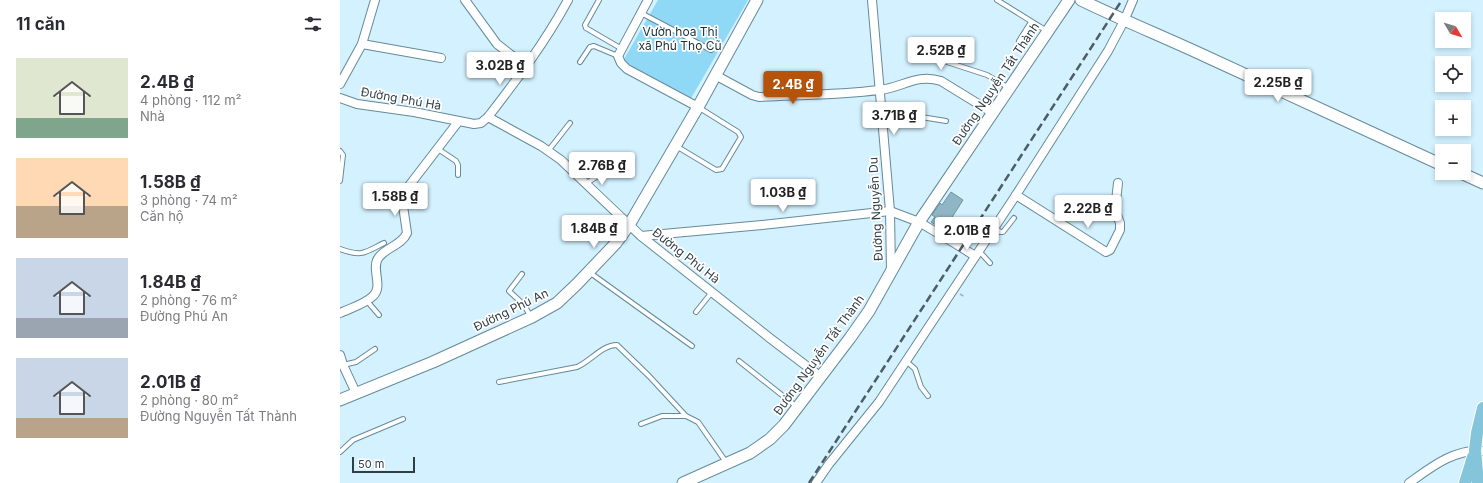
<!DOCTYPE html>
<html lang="vi">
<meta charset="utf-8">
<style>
:root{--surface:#fff;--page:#f7f7f7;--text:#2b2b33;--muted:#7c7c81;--accent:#b45309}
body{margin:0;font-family:Inter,sans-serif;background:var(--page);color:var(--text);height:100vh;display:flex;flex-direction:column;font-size:15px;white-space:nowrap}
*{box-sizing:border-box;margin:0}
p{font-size:13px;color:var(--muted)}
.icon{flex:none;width:22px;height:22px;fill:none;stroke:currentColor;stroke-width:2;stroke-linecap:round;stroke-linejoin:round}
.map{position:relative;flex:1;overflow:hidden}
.drawer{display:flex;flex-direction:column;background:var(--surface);width:340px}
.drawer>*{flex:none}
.needle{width:26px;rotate:128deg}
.buttons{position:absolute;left:1095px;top:12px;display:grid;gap:8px}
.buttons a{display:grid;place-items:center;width:36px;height:36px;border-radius:0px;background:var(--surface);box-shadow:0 2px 6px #0003;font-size:20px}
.scale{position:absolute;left:12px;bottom:10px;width:63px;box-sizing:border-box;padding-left:4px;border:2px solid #2f3e45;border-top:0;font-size:11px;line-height:14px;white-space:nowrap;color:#2f3e45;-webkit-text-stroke:3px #fff;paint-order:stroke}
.price{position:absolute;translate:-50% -34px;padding:0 9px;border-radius:4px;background:#fff;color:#222;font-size:13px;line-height:26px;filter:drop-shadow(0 1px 2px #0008)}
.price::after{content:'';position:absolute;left:50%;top:24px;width:12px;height:9px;margin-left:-6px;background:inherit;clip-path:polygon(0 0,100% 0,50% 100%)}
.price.selected{background:var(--accent);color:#fff}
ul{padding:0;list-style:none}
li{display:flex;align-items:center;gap:12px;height:100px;padding:0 16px}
li span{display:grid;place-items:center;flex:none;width:112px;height:80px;border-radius:0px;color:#555}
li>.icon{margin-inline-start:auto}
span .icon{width:48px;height:48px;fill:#fffc;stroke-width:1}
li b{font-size:17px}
h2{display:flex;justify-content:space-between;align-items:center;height:48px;padding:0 16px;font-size:17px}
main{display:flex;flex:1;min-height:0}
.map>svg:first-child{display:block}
.green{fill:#8fd8f6}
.building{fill:#90b5c5;stroke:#6f93a2}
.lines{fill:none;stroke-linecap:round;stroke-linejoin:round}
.lane-casing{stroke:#668a99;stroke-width:6}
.street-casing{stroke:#668a99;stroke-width:10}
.secondary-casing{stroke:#668a99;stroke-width:13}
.primary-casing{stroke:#fff;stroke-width:14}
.path{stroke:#9ab3bf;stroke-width:1.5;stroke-dasharray:4 2;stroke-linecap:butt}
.lane{stroke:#fff;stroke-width:4}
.street{stroke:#fff;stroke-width:8}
.secondary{stroke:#fff;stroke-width:11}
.primary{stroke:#84c5dc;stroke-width:12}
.rail{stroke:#4c5d65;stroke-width:2.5;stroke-dasharray:8 4;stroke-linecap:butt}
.labels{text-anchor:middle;stroke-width:3.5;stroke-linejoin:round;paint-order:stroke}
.park-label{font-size:12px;fill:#1a2d35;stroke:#fff}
.street-label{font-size:12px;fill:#2f3e45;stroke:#fff}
</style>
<main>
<section class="drawer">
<h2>11 căn<svg class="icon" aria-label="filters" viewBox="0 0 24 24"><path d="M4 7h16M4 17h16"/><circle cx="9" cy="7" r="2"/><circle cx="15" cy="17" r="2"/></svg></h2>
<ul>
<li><span style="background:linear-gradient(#dfe7d0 75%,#7fa58c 0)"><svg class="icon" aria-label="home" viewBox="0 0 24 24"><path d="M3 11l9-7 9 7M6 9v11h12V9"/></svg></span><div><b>2.4B ₫</b><p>4 phòng · 112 m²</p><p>Nhà</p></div></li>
<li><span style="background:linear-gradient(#ffd9b3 60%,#b9a48a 0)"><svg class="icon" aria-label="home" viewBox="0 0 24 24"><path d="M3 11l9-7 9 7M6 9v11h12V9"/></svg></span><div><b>1.58B ₫</b><p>3 phòng · 74 m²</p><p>Căn hộ</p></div></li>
<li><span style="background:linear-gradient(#c9d6e8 75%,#9aa5b1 0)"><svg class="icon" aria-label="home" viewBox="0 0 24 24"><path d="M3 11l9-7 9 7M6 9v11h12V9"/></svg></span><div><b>1.84B ₫</b><p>2 phòng · 76 m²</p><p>Đường Phú An</p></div></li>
<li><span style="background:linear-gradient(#c9d6e8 75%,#b9a48a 0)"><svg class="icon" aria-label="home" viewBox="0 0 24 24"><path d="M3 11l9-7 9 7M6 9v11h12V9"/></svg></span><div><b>2.01B ₫</b><p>2 phòng · 80 m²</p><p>Đường Nguyễn Tất Thành</p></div></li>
</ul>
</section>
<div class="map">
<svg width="1143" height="483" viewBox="0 0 1143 483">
<rect width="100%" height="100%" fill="#d3f1ff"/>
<polygon class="green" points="318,0 408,0 350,100 283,61"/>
<polygon class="building" points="611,192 623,200 604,230 591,222 595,217 592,215 600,203 602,205"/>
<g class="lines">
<defs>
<g id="lane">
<polyline points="259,0 245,25 246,28 282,49"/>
<polyline points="657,0 707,31"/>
<polyline points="301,13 371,50"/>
<polyline points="679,41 691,22"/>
<polyline points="601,60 647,75 669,88"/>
<polyline points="240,62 250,47 254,46 278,56"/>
<polyline points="542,118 575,116 606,121"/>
<polyline points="336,146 376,170 382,169 401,137 398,132 358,107"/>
<polyline points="98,149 116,161 118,165 118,175"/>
<polyline points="0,151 3,155 0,181"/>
<polyline points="208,151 230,123"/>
<polyline points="245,184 266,171 275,158"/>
<polyline points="655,227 660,232 663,232 674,218"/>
<path d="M0 249C22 257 24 253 44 243"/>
<polyline points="639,251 650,263"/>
<polyline points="249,272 352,346"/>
<polyline points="182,274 169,291 184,305 191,317"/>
<polyline points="27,301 39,315"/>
<polyline points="356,312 372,292"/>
<polyline points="399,361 457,407"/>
<polyline points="566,361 575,369 581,387 588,396"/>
<polyline points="3,365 16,362 35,349"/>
<path d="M159 382 237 367C251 361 262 345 277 345L309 376 346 416 358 422 386 462"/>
<polyline points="301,424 322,416 345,416"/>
<polyline points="0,452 13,440 63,419"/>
</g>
<g id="street">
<polyline points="125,0 157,44 187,67"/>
<polyline points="308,0 278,56 281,63 287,69 358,107"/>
<polyline points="532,0 550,211 551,272"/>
<polyline points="22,44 101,58"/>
<path d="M375 75 412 95 419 97C459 95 499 95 539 90 562 88 577 73 601 81L653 113"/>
<polyline points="0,84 22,44 35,0"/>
<polyline points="0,98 17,104 74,112 134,124 141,123 148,117 201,146 221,160 301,236 431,339 481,377"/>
<path d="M148 117C178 78 204 44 228 0"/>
<polyline points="676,195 766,252 770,250 780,230 780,223 775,210 778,183"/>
<polyline points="301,236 422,225 550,211 579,222 616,244 635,256"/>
<path d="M0 313C11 308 25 304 33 296 44 286 30 268 39 257 47 247 62 245 67 233L62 199 65 191 118 122"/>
<polyline points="0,355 3,365 16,393"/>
<polyline points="476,483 489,464 539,402 676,195 768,51 784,21 793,0"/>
<path d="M1069 483C1090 468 1115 448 1143 451"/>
</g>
<g id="secondary">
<path d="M741 0C782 20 824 37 865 56 944 92 1023 129 1102 165"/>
<polyline points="1121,173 1143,183"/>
<polyline points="0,400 93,362 192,317 217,303 237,284 276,243 289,225 358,107 417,0"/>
<polyline points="343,483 410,453 430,439 444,425 510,338 529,311 579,222 729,0"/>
</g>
<g id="primary">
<polyline points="1125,483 1133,457"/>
<polyline points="1138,483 1135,450 1137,433 1143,408"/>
</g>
</defs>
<use href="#lane" class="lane-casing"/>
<use href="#street" class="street-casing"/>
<use href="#secondary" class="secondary-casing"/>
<use href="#primary" class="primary-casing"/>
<polyline class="path" points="620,294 625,297"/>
<use href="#lane" class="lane"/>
<use href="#street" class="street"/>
<use href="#secondary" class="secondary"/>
<use href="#primary" class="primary"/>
<polyline class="rail" points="469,483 782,0"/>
</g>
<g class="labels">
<g class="park-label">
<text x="340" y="36">Vườn hoa Thị<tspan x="340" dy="14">xã Phú Thọ Cũ</tspan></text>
</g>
<g class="street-label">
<text transform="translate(656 84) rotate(-56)" y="4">Đường Nguyễn Tất Thành</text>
<text transform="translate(61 99) rotate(10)" y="4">Đường Phú Hà</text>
<text transform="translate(536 209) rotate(-93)" y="4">Đường Nguyễn Du</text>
<text transform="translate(346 256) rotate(38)" y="4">Đường Phú Hà</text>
<text transform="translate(171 310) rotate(-26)" y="4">Đường Phú An</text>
<text transform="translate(479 355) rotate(-54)" y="4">Đường Nguyễn Tất Thành</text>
</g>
</g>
</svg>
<div class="buttons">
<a><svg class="needle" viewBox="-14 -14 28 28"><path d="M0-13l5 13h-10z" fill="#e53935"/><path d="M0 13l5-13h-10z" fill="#7c7c81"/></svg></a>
<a><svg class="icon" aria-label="locate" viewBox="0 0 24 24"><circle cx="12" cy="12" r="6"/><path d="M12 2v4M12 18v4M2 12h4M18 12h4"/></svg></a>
<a>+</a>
<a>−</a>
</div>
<div class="scale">50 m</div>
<b class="price" style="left:601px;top:71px">2.52B ₫</b>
<b class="price" style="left:160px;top:86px">3.02B ₫</b>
<b class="price" style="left:938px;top:103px">2.25B ₫</b>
<b class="price selected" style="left:453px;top:105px">2.4B ₫</b>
<b class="price" style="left:554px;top:136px">3.71B ₫</b>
<b class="price" style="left:262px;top:186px">2.76B ₫</b>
<b class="price" style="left:443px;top:213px">1.03B ₫</b>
<b class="price" style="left:55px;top:217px">1.58B ₫</b>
<b class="price" style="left:748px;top:229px">2.22B ₫</b>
<b class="price" style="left:254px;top:249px">1.84B ₫</b>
<b class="price" style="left:627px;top:251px">2.01B ₫</b>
</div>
</main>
